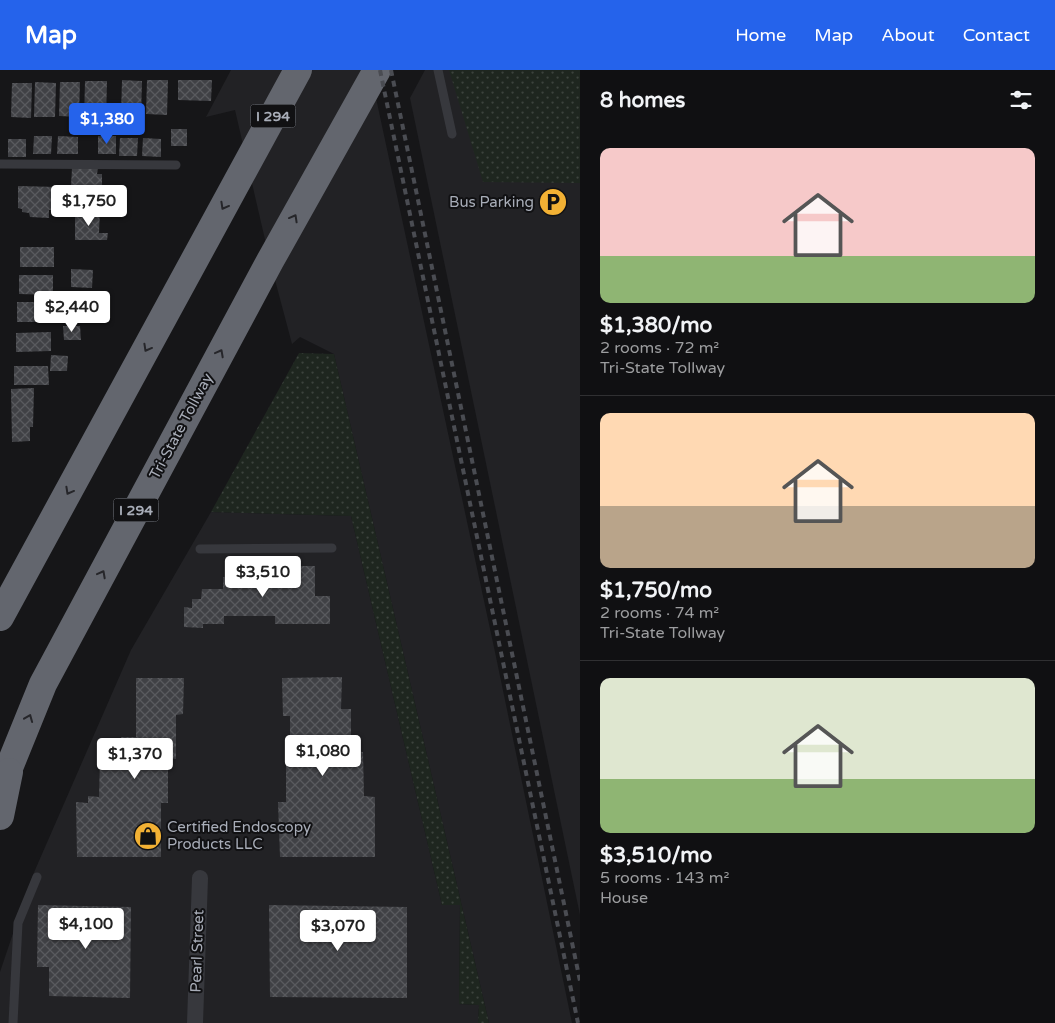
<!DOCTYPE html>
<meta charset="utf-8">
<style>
:root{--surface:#101012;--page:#1e1e20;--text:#f1f3f6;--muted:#9c9d9f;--line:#303032;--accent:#2563eb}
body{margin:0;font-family:"Varela Round",sans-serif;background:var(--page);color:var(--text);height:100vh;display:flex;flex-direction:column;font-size:19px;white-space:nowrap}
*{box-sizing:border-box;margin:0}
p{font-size:16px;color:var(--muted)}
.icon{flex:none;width:28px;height:28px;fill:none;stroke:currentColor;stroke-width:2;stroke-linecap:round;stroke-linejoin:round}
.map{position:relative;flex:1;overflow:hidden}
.drawer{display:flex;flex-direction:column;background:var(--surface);width:475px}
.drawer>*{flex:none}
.price{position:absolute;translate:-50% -42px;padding:0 11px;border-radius:5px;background:#fff;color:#222;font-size:16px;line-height:32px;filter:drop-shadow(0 1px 2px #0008)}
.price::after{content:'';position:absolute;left:50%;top:30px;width:15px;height:11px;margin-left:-8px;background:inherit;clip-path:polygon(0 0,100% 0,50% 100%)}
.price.current{background:var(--accent);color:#fff}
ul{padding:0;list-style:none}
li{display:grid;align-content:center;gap:10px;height:265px;padding:0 20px}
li+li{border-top:1px solid var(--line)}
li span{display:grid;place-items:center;height:155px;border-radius:10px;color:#555}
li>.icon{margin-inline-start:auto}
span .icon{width:90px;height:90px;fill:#fffc;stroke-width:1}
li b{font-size:21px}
h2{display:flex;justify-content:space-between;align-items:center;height:60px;padding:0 20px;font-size:21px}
header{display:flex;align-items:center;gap:30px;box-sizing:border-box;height:70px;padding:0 25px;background:var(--accent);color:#fff}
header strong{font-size:24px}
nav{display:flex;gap:28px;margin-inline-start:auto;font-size:18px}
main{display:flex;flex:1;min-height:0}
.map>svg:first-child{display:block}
.built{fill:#222225}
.grass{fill:url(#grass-dots)}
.building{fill:url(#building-cross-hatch)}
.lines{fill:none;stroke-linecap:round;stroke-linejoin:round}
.service{stroke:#37383d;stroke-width:9}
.minor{stroke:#37383d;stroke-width:16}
.motorway{stroke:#63666e;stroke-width:28}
.rail{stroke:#4a4c52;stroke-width:4;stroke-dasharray:6 5;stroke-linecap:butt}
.oneway{stroke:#26262a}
.labels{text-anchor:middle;stroke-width:4;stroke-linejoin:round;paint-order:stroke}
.shield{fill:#111113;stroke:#7b7e86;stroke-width:1}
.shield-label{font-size:14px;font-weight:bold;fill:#a8adb8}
.poi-label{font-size:15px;fill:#a8adb8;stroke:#111113;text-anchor:end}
.street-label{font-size:15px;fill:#a8adb8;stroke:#111113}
</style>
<header>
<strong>Map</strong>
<nav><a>Home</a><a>Map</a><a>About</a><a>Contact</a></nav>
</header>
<main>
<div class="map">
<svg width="580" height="953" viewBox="0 0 580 953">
<defs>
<pattern id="grass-dots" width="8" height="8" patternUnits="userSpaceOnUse" patternTransform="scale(1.25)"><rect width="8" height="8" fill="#1e261f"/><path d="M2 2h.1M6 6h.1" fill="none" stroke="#3c433d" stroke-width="1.8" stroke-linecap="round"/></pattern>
<pattern id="building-cross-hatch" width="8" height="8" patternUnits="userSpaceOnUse" patternTransform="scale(1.25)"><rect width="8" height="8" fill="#404145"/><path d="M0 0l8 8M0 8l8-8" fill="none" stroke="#595a5e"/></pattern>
</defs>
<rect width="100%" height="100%" fill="#161618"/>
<g class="built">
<polygon points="231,0 370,0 495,582 572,953 489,953 334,284 300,267 292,274 270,191 235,40 206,47"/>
<polygon points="425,0 580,0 580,845 410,28"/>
<polygon points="211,442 351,446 442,835 460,835 459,934 479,935 478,953 0,953 0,902 32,807 131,580"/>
</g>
<g class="grass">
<polygon points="449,0 580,0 580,113 483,112"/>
<polygon points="299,283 334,284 489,953 478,953 479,935 459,934 460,835 442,835 351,446 211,442"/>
</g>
<g class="building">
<polygon points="122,10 142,11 141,45 121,45"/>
<polygon points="147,10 168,10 167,45 146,44"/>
<polygon points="178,10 212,10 211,31 178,30"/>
<polygon points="85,11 107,11 106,50 84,50"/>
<polygon points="35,12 56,13 55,47 34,47"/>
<polygon points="60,12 80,12 79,47 59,46"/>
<polygon points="12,13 32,13 31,48 11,47"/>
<rect x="171" y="59" width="16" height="17"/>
<polygon points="34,66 52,66 51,84 33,84"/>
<polygon points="58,66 78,67 78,84 57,84"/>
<rect x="98" y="66" width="18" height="18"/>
<polygon points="120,68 138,68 137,86 119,86"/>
<polygon points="143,68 161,69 161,87 142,86"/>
<rect x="8" y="69" width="18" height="18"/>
<polygon points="72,98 98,98 97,104 102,104 102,126 78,125 79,116 71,116"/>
<polygon points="18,116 58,117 58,140 49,140 49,148 30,147 29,143 22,142 22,139 18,138"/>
<polygon points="80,141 100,141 99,163 108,163 107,170 75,170 75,144 80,144"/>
<rect x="20" y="177" width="34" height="20"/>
<polygon points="71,199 93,200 92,218 71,217"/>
<polygon points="19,205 53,205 53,225 19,224"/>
<polygon points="73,227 91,227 91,242 74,242"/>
<rect x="17" y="232" width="35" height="20"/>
<polygon points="63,256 80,256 81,270 64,270"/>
<polygon points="51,262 51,281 16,282 16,263"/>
<polygon points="51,285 68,286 67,301 50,301"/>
<polygon points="14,296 48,296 49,315 14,315"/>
<polygon points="34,318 33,357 30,357 30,371 12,372 11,319"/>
<polygon points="249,496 315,496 315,526 330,526 330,554 275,554 275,546 224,546 224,554 203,554 203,558 184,557 184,537 192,538 192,529 201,529 202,519 223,519 223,507 249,508"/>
<polygon points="342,607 341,639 351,639 351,681 363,682 364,726 375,727 375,787 280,787 278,732 286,732 286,689 290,689 290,646 283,646 282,608"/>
<polygon points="136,608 184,608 183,644 176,645 176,689 168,688 168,733 161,733 161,787 77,787 76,732 88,733 88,726 99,727 100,687 110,688 110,682 121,682 121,667 136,667"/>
<polygon points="38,835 131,837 130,928 49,926 49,897 37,897"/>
<polygon points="269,835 407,837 407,928 270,927"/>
</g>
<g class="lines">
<g class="service">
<polyline points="438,0 452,64"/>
<polyline points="0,94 176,95"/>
<polyline points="200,479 332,478"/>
<polyline points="13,953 18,853 37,807"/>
</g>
<polyline class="minor" points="195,953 200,808"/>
<g class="motorway">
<polyline points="0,547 298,0"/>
<polyline points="0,720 43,614 270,191 377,0"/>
<polyline points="0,746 9,702"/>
</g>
<g class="rail">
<polyline points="380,0 578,953"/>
<polyline points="391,0 580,911"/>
</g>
</g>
<defs><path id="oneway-chevron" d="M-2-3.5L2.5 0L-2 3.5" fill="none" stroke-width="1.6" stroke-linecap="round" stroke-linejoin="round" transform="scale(1.25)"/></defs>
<g class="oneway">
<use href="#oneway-chevron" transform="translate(224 136) rotate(119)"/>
<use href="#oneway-chevron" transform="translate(294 148) rotate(-61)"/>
<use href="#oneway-chevron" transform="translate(147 278) rotate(119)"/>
<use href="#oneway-chevron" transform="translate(220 283) rotate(-62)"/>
<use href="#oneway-chevron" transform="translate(69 421) rotate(119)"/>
<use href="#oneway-chevron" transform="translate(102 504) rotate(-62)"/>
<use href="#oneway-chevron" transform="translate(29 648) rotate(-68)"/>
</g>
<defs>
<symbol id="parking-disc" viewBox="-11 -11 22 22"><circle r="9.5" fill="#f2b134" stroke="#111113"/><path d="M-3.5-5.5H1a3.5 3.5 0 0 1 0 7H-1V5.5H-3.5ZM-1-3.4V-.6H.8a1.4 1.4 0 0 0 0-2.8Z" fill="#111"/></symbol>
<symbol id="shop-disc" viewBox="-11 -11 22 22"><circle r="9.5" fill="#f2b134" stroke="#111113"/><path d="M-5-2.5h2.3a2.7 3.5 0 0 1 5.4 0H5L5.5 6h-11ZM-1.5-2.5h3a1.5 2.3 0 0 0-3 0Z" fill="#111"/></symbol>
</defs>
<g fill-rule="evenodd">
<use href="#parking-disc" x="537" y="116" width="32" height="32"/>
<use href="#shop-disc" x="132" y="750" width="32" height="32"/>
</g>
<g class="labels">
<g class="shield">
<rect x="250.5" y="34.5" width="45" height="23" rx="4"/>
<rect x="113.5" y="428.5" width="45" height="23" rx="4"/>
</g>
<g class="shield-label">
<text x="273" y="51">I 294</text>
<text x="136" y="445">I 294</text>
</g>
<g class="poi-label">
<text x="534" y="137">Bus Parking</text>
<text x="167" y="762" text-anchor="start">Certified Endoscopy<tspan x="167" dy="17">Products LLC</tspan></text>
</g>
<g class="street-label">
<text transform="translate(181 356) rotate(-62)" y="5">Tri-State Tollway</text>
<text transform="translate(197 881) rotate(-88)" y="5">Pearl Street</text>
</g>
</g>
</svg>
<b class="price current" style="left:107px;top:75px">$1,380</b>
<b class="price" style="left:89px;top:157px">$1,750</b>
<b class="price" style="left:72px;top:263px">$2,440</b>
<b class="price" style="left:263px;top:528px">$3,510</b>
<b class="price" style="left:323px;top:707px">$1,080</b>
<b class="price" style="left:135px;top:710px">$1,370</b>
<b class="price" style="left:86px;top:880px">$4,100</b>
<b class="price" style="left:338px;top:882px">$3,070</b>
</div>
<section class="drawer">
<h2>8 homes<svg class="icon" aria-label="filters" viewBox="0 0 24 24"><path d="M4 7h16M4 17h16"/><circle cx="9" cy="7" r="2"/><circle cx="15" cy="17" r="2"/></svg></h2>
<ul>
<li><span style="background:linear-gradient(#f6c9c9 70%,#8fb573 0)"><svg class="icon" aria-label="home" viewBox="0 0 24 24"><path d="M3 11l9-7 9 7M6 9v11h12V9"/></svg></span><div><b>$1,380/mo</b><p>2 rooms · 72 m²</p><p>Tri-State Tollway</p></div></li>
<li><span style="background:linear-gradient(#ffd9b3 60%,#b9a48a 0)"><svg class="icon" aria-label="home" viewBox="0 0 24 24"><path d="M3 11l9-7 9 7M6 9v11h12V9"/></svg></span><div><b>$1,750/mo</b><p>2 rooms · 74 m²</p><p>Tri-State Tollway</p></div></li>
<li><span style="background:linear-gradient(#dfe7d0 65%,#8fb573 0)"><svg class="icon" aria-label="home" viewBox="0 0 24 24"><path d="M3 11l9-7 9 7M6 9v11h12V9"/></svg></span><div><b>$3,510/mo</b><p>5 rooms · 143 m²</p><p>House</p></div></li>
</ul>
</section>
</main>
